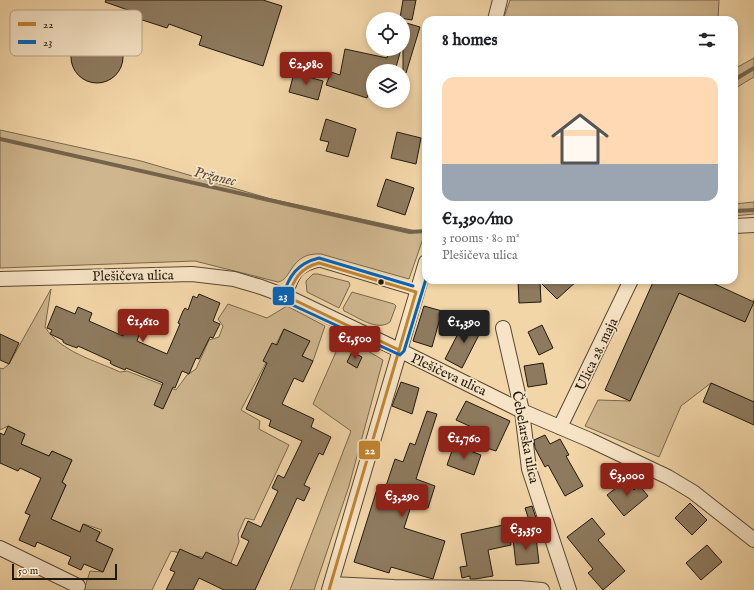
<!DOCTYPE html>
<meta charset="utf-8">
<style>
:root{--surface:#fff;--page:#f6f6f6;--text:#202124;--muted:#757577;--accent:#8f2418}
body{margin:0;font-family:"IM FELL English",serif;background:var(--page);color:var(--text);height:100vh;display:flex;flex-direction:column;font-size:15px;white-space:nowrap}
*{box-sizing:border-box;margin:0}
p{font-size:13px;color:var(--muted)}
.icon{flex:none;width:22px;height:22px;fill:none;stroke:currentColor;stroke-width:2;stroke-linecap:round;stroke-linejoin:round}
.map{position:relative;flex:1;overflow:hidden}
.details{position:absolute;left:422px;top:16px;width:316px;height:268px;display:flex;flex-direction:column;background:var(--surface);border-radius:12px;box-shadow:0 2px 6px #0003}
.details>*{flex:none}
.tools{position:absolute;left:366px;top:12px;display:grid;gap:8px}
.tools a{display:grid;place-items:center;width:44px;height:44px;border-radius:50%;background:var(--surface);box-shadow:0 2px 6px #0003;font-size:20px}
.scale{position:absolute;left:12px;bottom:10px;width:105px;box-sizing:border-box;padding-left:4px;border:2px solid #21190f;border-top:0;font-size:11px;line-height:14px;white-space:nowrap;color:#21190f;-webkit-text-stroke:3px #f7e4c6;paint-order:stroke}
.price{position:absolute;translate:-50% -34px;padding:0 9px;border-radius:4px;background:var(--accent);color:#fff;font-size:13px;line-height:26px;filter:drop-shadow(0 1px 2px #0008)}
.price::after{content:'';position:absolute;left:50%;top:24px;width:12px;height:9px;margin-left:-6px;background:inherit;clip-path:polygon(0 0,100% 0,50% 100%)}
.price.selected{background:#222;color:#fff}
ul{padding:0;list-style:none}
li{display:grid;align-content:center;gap:8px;height:212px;padding:0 20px}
li span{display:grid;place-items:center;height:124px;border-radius:12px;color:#555}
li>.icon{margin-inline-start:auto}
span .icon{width:72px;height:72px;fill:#fffc;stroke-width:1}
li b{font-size:17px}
h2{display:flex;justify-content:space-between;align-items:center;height:48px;padding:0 20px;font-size:17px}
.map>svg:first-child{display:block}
.green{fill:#cfb68e;stroke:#78684e}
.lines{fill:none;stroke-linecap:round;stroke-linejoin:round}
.stream{stroke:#74644c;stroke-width:4}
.building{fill:#8e7b5f;stroke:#21190f}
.lane-casing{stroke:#564835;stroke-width:9}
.street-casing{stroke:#564835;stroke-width:16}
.lane{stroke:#f7e4c6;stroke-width:7}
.street{stroke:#f7e4c6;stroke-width:14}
.bus-1-casing{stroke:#f7e4c6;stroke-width:6}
.bus-2-casing{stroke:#f7e4c6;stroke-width:6}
.bus-1{stroke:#c2842f;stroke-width:3}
.bus-2{stroke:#0065bd;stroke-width:3}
.bus-dot{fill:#21190f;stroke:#f7e4c6;stroke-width:1.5}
.labels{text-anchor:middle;stroke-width:3.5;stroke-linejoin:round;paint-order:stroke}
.street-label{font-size:14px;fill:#21190f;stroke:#f7e4c6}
.water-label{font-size:15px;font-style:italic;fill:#594b37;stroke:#f7e4c6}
.key{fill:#f7e4c6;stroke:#b7a78f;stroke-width:1}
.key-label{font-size:11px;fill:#21190f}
.line-badge{stroke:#f7e4c6;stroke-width:1.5}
.badge-label{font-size:11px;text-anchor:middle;font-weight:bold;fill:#fff}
</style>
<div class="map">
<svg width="754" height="590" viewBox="0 0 754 590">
<rect width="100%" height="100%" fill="#f3d6a8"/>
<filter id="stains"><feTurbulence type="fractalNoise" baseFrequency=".005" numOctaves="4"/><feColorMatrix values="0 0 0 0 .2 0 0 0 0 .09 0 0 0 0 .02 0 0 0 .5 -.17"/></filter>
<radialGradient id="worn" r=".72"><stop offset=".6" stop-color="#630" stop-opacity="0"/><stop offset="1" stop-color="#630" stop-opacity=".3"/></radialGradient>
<g class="green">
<polygon points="510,0 719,0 718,20 503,20"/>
<polygon points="754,58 754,77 734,89 734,69"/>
<path d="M0 130 141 161 271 199 425 233 409 279 321 254C290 252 292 280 278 282L195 261 0 268Z"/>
<polygon points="754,202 754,214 734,216 734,204"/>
<polygon points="313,274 318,274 349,282 350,285 339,308 307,292 306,281"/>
<path d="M51 289 45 327C61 352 94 360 120 372L127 371 176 390 187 375 196 369 209 340 219 337 223 326 218 319 228 304 267 318 287 306 325 326 313 361 302 357 309 341 284 329 241 410 260 421 259 429 289 445 254 520 245 518 238 534 239 542 231 563 171 551 152 590H84L90 571 103 572 113 549 96 541 102 530 84 524 80 532 51 519 66 485 62 482 72 460 52 451 49 456 21 444 25 434 8 426 0 430V368L3 369 9 364Z"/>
<path d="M352 292 394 304 396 306 390 322C377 332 358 317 344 311L343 308Z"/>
<polygon points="679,293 745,322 754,299 754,402 711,383 681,406 659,457 585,426 598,400 630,401"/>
<polygon points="343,336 383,360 349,486 314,590 290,590 351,431 313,404"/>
</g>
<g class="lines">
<g class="stream">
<polyline points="734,80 754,68"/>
<polyline points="0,139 410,232 426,231"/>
<polyline points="734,211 754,210"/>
</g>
</g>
<g class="building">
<polygon points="106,0 263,0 282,6 263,66 199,45 202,36 169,24 167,28 130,16 131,11 105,2"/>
<polygon points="403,0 416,0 412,20 400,18"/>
<polygon points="403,22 420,27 406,73 403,73"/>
<circle cx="97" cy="57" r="26"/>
<polygon points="345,49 387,58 389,49 401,49 395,71 373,71 373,79 367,98 326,85 331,72 340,75"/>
<polygon points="294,73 323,81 318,100 289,92"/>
<polygon points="326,119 356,129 348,157 326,151 329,142 320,140"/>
<polygon points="397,132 421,138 416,164 391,158"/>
<polygon points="386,179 414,188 405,215 377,206"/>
<polygon points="518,280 578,280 557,299 540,282 541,302 519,303"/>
<polygon points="654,280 706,280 754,302 745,322 679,293 630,401 605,390"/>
<polygon points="199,294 220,303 213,321 220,324 213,338 210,337 199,359 196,358 189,374 182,371 175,388 173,387 163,409 154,405 163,383 126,368 125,370 113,365 110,363 111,361 78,346 77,348 66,344 63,342 63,340 50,334 52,330 47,328 56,306 75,314 78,307 92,313 89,321 123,336 126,329 137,334 139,335 137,341 167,354 180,324 178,323 183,311 185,308 188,310 193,296 197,298"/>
<polygon points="424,306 442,311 432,347 413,341"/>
<polygon points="465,320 482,329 462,368 445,359"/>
<polygon points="542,325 553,348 539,355 528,332"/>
<polygon points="284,329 310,341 302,356 313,361 303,382 294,378 282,404 314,419 311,427 331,437 323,455 319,453 304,485 310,488 304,501 297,498 255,590 224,590 199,578 193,590 166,590 175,572 170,570 180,549 202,559 206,552 237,566 249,541 241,537 248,521 261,527 278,491 272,488 278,475 284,478 302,441 269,426 271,420 246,409 267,363 263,361 272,343 277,345"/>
<polygon points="0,334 19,343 9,364 0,360"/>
<polygon points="352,352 362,357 357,368 347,362"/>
<polygon points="543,363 547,384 528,387 524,366"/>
<polygon points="401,382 419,388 412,414 392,406"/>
<polygon points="711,383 754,402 754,425 703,402"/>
<polygon points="466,401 510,421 496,451 480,446 485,433 456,420"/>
<polygon points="427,411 437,414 416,479 435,486 428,508 412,503 404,528 445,541 433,579 391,567 389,573 354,562 378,486 385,489 395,459 403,462 410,443 415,445"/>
<polygon points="8,426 25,434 21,444 49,456 52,451 72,460 62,482 66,485 51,519 80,532 83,524 100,532 96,541 113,549 103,572 84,564 81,570 68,564 71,557 37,542 35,547 19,540 30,515 25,513 41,478 20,468 18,471 0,463 0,433 4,435"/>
<polygon points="545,435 550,444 560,439 569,455 566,456 583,486 565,496 548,465 545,467 535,448 534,440"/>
<polygon points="454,445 481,455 474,475 447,465"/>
<polygon points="626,480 634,490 639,485 648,496 624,516 607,495"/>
<polygon points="690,503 707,520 692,535 675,518"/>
<polygon points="532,506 537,521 530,523 525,508"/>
<polygon points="592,518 605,534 598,540 625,571 603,590 588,573 593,569 567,537"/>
<polygon points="508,524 511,545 488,550 493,576 475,579 470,579 470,576 462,578 460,567 467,566 461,534"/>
<polygon points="536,537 539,563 516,565 513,539"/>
<polygon points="707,545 722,562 701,580 686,563"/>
</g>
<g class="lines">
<defs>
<path id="lane" d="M288 297C295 277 297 268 319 263L416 292"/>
<g id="street">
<polyline points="495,20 500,0"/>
<polyline points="734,226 754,225"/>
<polyline points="0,279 192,274 234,279 261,287 288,297 399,350 522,411 590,440 668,477 693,492 754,540"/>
<polyline points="503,328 522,411 529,469 569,590"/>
<polyline points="560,427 631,280"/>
<polyline points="0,548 78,586"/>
<polyline points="331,584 394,587 519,588 542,590"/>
<polyline points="329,590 426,262"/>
</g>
</defs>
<use href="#lane" class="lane-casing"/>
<use href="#street" class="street-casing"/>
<use href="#lane" class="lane"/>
<use href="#street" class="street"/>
<defs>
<path id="bus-1" d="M329 590 416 292 319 263C300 268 294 279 288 297L399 350"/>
<path id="bus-2" d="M413 286 319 258C298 263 288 276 283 297L286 302 400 355 404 351 426 279"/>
</defs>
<use href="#bus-1" class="bus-1-casing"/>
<use href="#bus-2" class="bus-2-casing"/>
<use href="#bus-1" class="bus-1"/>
<use href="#bus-2" class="bus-2"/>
</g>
<circle class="bus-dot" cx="381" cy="282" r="3.5"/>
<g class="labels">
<g class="street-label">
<text transform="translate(133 275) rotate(-1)" y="5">Plešičeva ulica</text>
<text transform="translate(596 354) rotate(-64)" y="5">Ulica 28. maja</text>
<text transform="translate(449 374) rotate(25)" y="5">Plešičeva ulica</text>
<text transform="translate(526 437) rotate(79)" y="5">Čebelarska ulica</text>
</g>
<g class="water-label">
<text transform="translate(215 176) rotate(13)" y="5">Pržanec</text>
</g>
</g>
<rect x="10" y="10" width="132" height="46" rx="6" class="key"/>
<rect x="18" y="22" width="18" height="4" fill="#c2842f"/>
<rect x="18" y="40" width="18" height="4" fill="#0065bd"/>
<g class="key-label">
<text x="43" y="28">22</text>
<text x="43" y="46">23</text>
</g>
<g class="line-badge">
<rect x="272" y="286" width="23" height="20" rx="4" fill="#0065bd"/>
<rect x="358" y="440" width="23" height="20" rx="4" fill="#c2842f"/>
</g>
<g class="badge-label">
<text x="283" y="300">23</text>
<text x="370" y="454">22</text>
</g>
<rect width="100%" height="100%" filter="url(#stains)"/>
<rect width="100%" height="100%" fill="url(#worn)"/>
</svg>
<div class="tools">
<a><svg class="icon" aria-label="locate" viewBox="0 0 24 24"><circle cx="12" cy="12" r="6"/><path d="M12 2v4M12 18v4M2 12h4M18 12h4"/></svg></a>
<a><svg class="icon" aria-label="layers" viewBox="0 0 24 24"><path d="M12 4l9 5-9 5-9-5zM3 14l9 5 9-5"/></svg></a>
</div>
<div class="scale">50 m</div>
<b class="price" style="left:306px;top:86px">€2,980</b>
<b class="price" style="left:143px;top:343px">€1,610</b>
<b class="price selected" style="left:464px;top:344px">€1,390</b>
<b class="price" style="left:355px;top:360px">€1,500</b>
<b class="price" style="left:464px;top:460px">€1,760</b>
<b class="price" style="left:627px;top:497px">€3,000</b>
<b class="price" style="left:402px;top:518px">€3,290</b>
<b class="price" style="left:526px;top:551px">€3,350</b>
<section class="details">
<h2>8 homes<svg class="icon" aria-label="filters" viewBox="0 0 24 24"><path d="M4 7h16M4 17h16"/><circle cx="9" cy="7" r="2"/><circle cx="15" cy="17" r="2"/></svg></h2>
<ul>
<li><span style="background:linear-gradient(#ffd9b3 70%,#9aa5b1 0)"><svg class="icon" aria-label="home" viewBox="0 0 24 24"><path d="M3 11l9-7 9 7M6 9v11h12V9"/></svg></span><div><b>€1,390/mo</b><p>3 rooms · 80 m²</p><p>Plešičeva ulica</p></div></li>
</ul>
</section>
</div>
